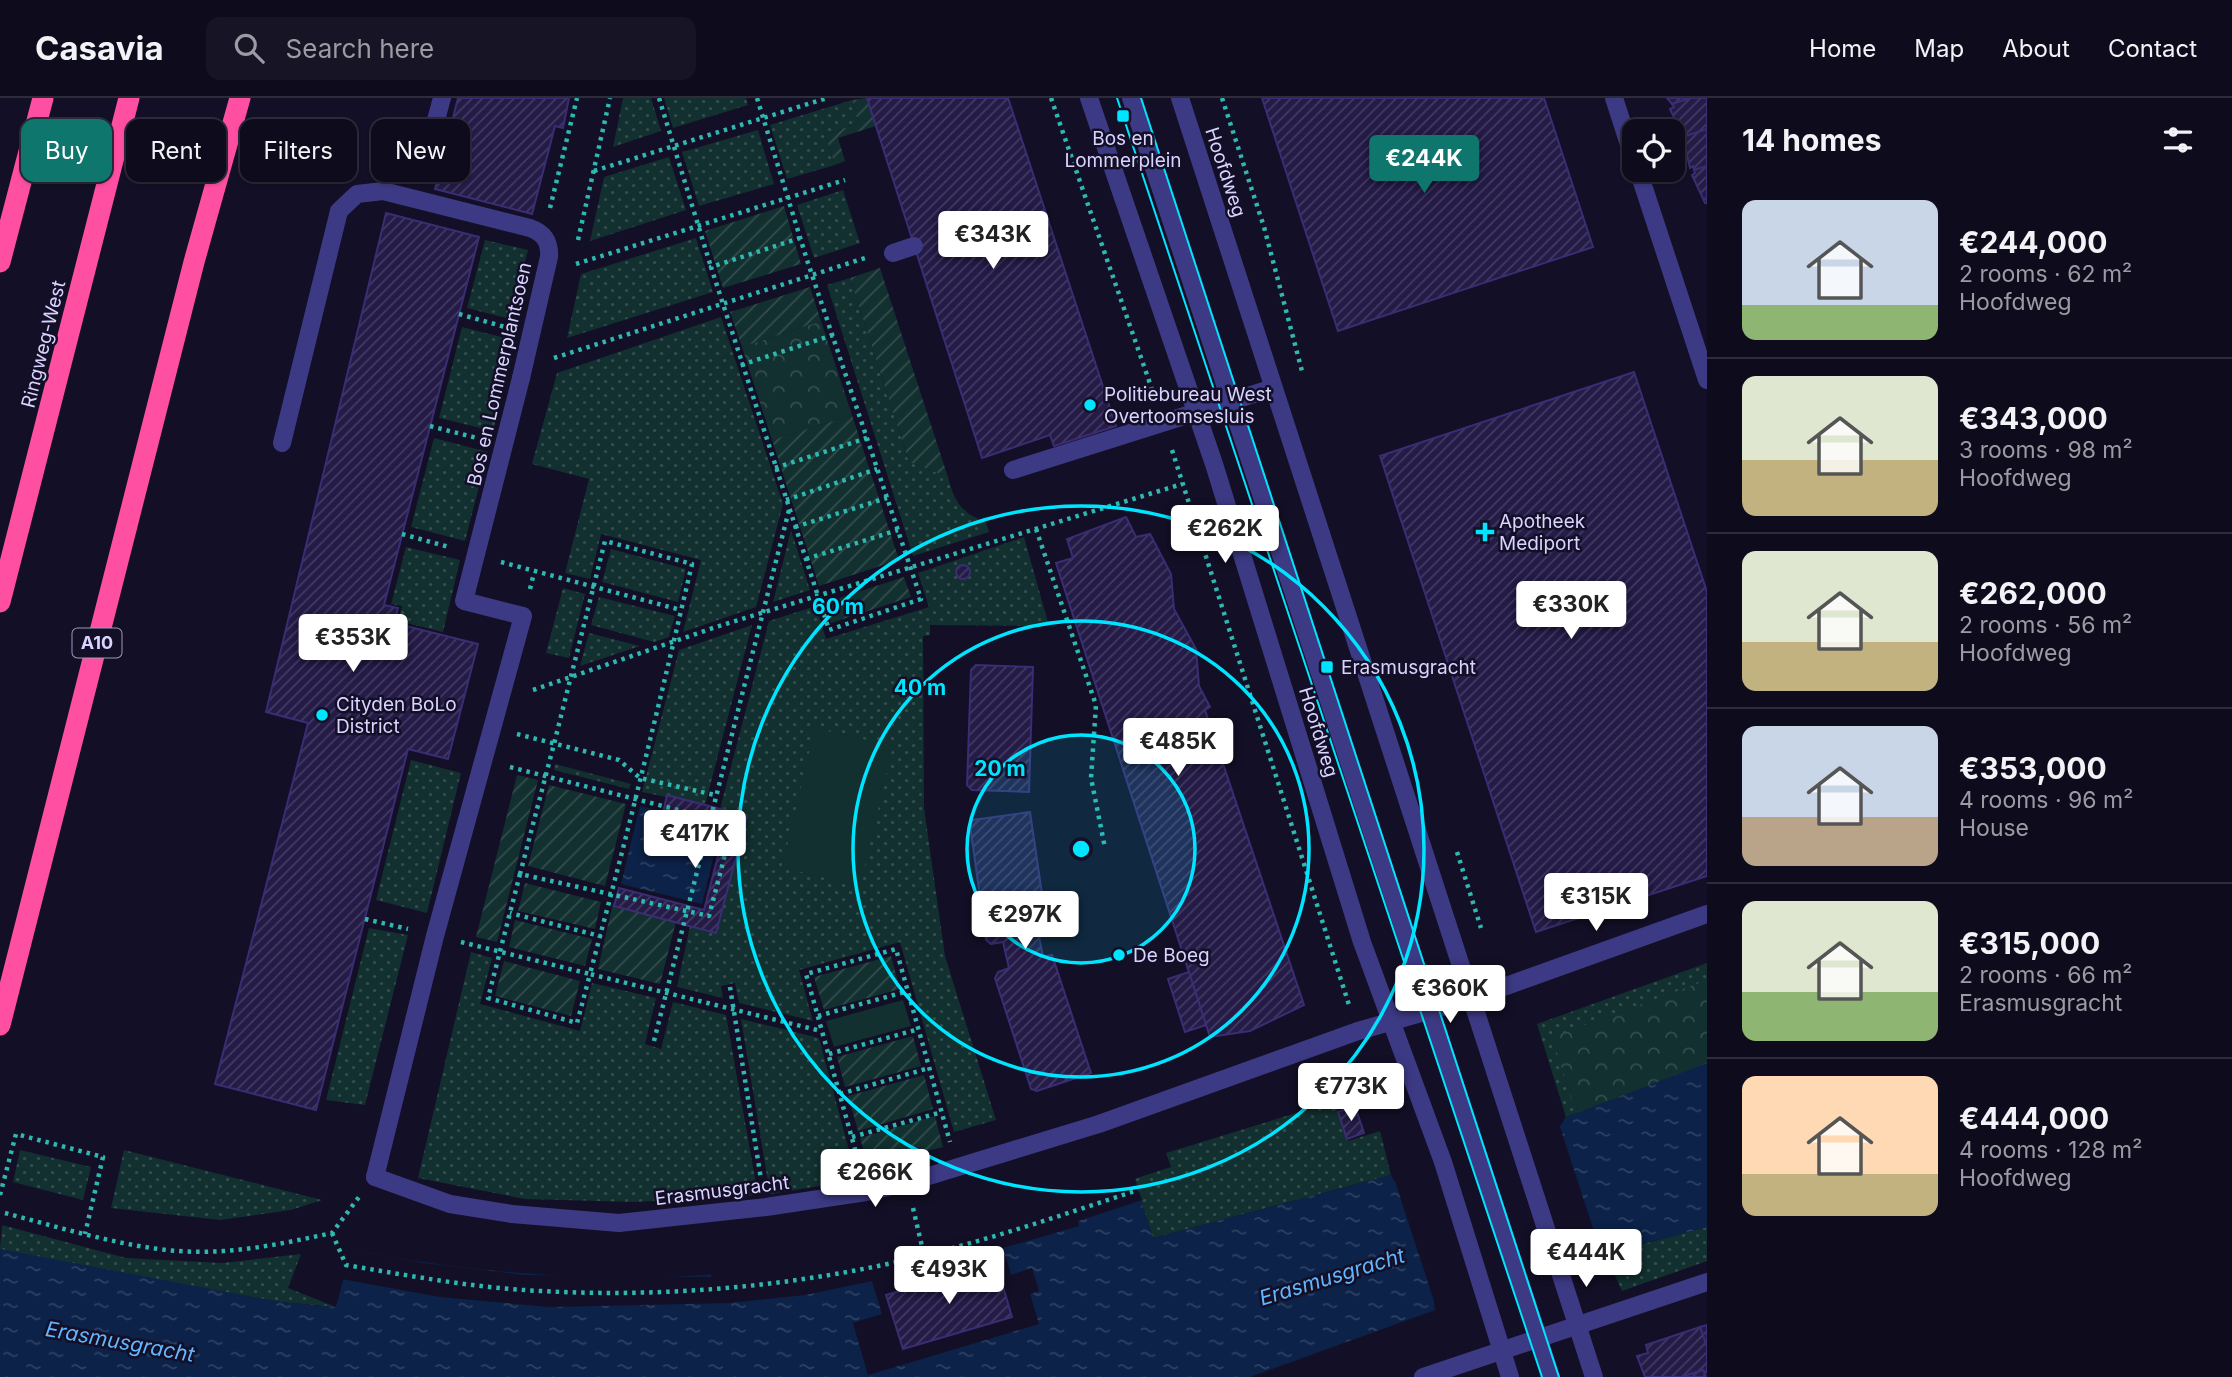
<!DOCTYPE html>
<meta charset="utf-8">
<style>
:root{--surface:#0e0b1c;--page:#171425;--text:#f1f3f6;--muted:#9b9ba3;--line:#2e2b3b;--accent:#0f766e}
body{margin:0;font-family:Inter,sans-serif;background:var(--page);color:var(--text);height:100vh;display:flex;flex-direction:column;font-size:26px;white-space:nowrap}
*{box-sizing:border-box;margin:0}
p{font-size:23px;color:var(--muted)}
.icon{flex:none;width:38px;height:38px;fill:none;stroke:currentColor;stroke-width:2;stroke-linecap:round;stroke-linejoin:round}
.map{position:relative;flex:1;overflow:hidden}
.drawer{display:flex;flex-direction:column;background:var(--surface);width:525px}
.drawer>*{flex:none}
.hud{position:absolute;left:21px;top:21px;width:665px;height:63px;display:flex;gap:14px}
.fabs{position:absolute;left:1622px;top:21px;display:grid;gap:14px}
.fabs a{display:grid;place-items:center;width:63px;height:63px;border-radius:14px;background:var(--surface);box-shadow:0 2px 5px #0004,0 0 0 2px var(--line);font-size:35px}
.price{position:absolute;translate:-50% -60px;padding:0 16px;border-radius:7px;background:#fff;color:#222;font-size:23px;line-height:46px;filter:drop-shadow(0 2px 4px #0008)}
.price::after{content:'';position:absolute;left:50%;top:42px;width:21px;height:16px;margin-left:-10px;background:inherit;clip-path:polygon(0 0,100% 0,50% 100%)}
.price.on{background:var(--accent);color:#fff}
ul{padding:0;list-style:none}
li{display:flex;align-items:center;gap:21px;height:175px;padding:0 35px}
li+li{border-top:2px solid var(--line)}
li span{display:grid;place-items:center;flex:none;width:196px;height:140px;border-radius:14px;color:#555}
li>.icon{margin-inline-start:auto}
span .icon{width:84px;height:84px;fill:#fffc;stroke-width:1}
li b{font-size:30px}
h2{display:flex;justify-content:space-between;align-items:center;height:84px;padding:0 35px;font-size:30px}
.tag{padding:0 24px;border-radius:14px;background:var(--surface);box-shadow:0 2px 5px #0004,0 0 0 2px var(--line);font-size:24px;line-height:63px}
.tag.on{background:var(--accent);color:#fff}
header{display:flex;align-items:center;gap:42px;box-sizing:border-box;height:98px;padding:0 35px;background:var(--surface);border-bottom:2px solid var(--line)}
header strong{font-size:33px}
nav{display:flex;gap:38px;margin-inline-start:auto;font-size:24px}
.search{width:490px;height:63px;background:var(--page);display:flex;align-items:center;gap:18px;box-sizing:border-box;padding:0 24px;border-radius:14px;color:var(--muted);font-size:26px}
main{display:flex;flex:1;min-height:0}
.map>svg:first-child{display:block}
.grass{fill:url(#grass-dots)}
.park{fill:url(#park-crowns)}
.garden{fill:url(#garden-furrows)}
.pitch{fill:#12302f}
.water{fill:url(#water-ripples)}
.pier{fill:#130f26}
.building{fill:url(#building-hatch);stroke:#3b2d73;stroke-width:2}
.lines{fill:none;stroke-linecap:round;stroke-linejoin:round}
.path{stroke:#2fb8b0;stroke-width:4.5;stroke-dasharray:3.5 5;stroke-linecap:butt}
.service{stroke:#3d3a85;stroke-width:18}
.pedestrian{stroke:#3d3a85;stroke-width:18}
.minor{stroke:#3d3a85;stroke-width:18}
.tertiary{stroke:#3d3a85;stroke-width:18}
.motorway{stroke:#ff4fa3;stroke-width:21}
.tram{stroke:#00e5ff;stroke-width:2}
.ring{fill:none;stroke:#00e5ff;stroke-width:3.5}
.poi-dot{fill:#00e5ff;stroke:#130f26;stroke-width:2.5}
.labels{text-anchor:middle;stroke-width:5;stroke-linejoin:round;paint-order:stroke}
.shield{fill:#130f26;stroke:#9e99be;stroke-width:2}
.shield-label{font-size:18px;font-weight:bold;fill:#d9d4ff}
.poi-label{font-size:19px;fill:#d9d4ff;stroke:#130f26;text-anchor:start}
.street-label{font-size:19px;fill:#d9d4ff;stroke:#130f26}
.water-label{font-size:21px;font-style:italic;fill:#62b6ff;stroke:#130f26}
.centre{fill:#00e5ff;stroke:#130f26;stroke-width:3.5}
.ring-label{font-size:21px;text-anchor:middle;font-weight:bold;fill:#00e5ff;stroke:#130f26;stroke-width:5;stroke-linejoin:round;paint-order:stroke}
</style>
<header>
<strong>Casavia</strong>
<div class="search"><svg class="icon" aria-label="search" viewBox="0 0 24 24"><circle cx="10" cy="10" r="6"/><path d="M15 15l6 6"/></svg>Search here</div>
<nav><a>Home</a><a>Map</a><a>About</a><a>Contact</a></nav>
</header>
<main>
<div class="map">
<svg width="1707" height="1279" viewBox="0 0 1707 1279">
<defs>
<pattern id="grass-dots" width="8" height="8" patternUnits="userSpaceOnUse" patternTransform="scale(1.75)"><rect width="8" height="8" fill="#12302f"/><path d="M2 2h.1M6 6h.1" fill="none" stroke="#344d4e" stroke-width="1.8" stroke-linecap="round"/></pattern>
<pattern id="park-crowns" width="20" height="18" patternUnits="userSpaceOnUse" patternTransform="scale(1.75)"><rect width="20" height="18" fill="#12302f"/><path d="M2 6a3 3 0 1 1 6 0M12 15a3 3 0 1 1 6 0" fill="none" stroke="#344d4e"/></pattern>
<pattern id="garden-furrows" width="10" height="10" patternUnits="userSpaceOnUse" patternTransform="scale(1.75)"><rect width="10" height="10" fill="#12302f"/><path d="M-1 1l2-2M0 10L10 0M9 11l2-2" fill="none" stroke="#344d4e"/></pattern>
<pattern id="water-ripples" width="26" height="14" patternUnits="userSpaceOnUse" patternTransform="scale(1.75)"><rect width="26" height="14" fill="#0c2248"/><path d="M2 4q2-2 4 0t4 0M15 11q2-2 4 0t4 0" fill="none" stroke="#2f4163"/></pattern>
<pattern id="building-hatch" width="6" height="6" patternUnits="userSpaceOnUse" patternTransform="scale(1.75)"><rect width="6" height="6" fill="#241b47"/><path d="M-1 1l2-2M0 6l6-6M5 7l2-2" fill="none" stroke="#433b63"/></pattern>
</defs>
<rect width="100%" height="100%" fill="#130f26"/>
<g class="grass">
<polygon points="623,0 651,0 661,33 613,49"/>
<polygon points="664,0 746,0 748,7 673,30"/>
<polygon points="852,2 859,25 825,37 835,67 787,81 770,27"/>
<polygon points="758,32 774,86 699,108 682,54"/>
<polygon points="669,59 686,112 590,143 604,79"/>
<polygon points="843,92 860,145 814,160 797,107"/>
<polygon points="696,140 713,194 567,240 581,176"/>
<polygon points="485,142 528,152 510,221 467,210"/>
<path d="M850 180 909 364 948 379C954 403 961 415 986 424L989 434 913 458 827 187Z"/>
<polygon points="721,219 783,406 756,509 683,534 701,462 601,436 590,481 565,475 589,381 532,366 557,275"/>
<polygon points="462,229 505,240 501,258 512,260 493,333 439,320"/>
<polygon points="434,340 488,354 465,443 411,429"/>
<polygon points="791,432 810,492 773,504"/>
<polygon points="1024,439 1049,528 930,527 930,537 923,538 924,710 945,858 996,1022 954,1034 900,844 799,872 813,923 739,905 735,885 721,888 723,900 677,889 690,828 716,834 747,718 720,711 769,523 816,508 826,541 929,509 918,475"/>
<polygon points="406,449 460,462 443,534 398,523 402,508 391,506"/>
<polygon points="611,451 686,471 678,504 602,484"/>
<polygon points="563,490 585,496 569,560 546,555"/>
<polygon points="599,499 675,518 669,539 654,544 591,527"/>
<polygon points="752,527 705,707 642,694 679,552"/>
<polygon points="589,535 640,548 580,568"/>
<polygon points="411,662 461,675 427,815 376,802"/>
<polygon points="555,666 631,686 629,691 554,672"/>
<polygon points="369,830 408,837 365,1007 326,1002"/>
<polygon points="471,854 492,860 480,906 580,933 592,885 656,900 645,946 661,951 673,904 726,917 758,1097 635,1104 525,1101 418,1080"/>
<polygon points="1707,865 1707,965 1566,1019 1537,926"/>
<polygon points="741,921 819,940 857,1082 770,1096"/>
<polygon points="1335,1003 1348,1043 1380,1033 1391,1077 1153,1140 1134,1081 1171,1069 1166,1055"/>
<polygon points="20,1052 91,1069 83,1102 13,1084"/>
<polygon points="124,1052 322,1102 291,1112 220,1122 111,1110"/>
<polygon points="2,1127 126,1160 222,1165 301,1156 288,1190 336,1209 280,1204 35,1160 0,1151"/>
<polygon points="1707,1129 1707,1163 1622,1193 1605,1156"/>
</g>
<g class="park">
<polygon points="821,223 852,317 772,342 742,249"/>
<polygon points="1707,882 1707,985 1583,1037 1552,939"/>
</g>
<g class="garden">
<polygon points="867,0 876,28 838,40 845,63 835,67 825,37 859,25 852,2"/>
<polygon points="784,108 801,166 723,190 705,133"/>
<polygon points="880,170 945,370 948,379 909,364 850,180"/>
<polygon points="810,189 821,223 742,249 730,214"/>
<polygon points="852,317 899,462 819,488 772,342"/>
<polygon points="904,479 911,499 831,525 824,505"/>
<polygon points="517,677 538,682 497,844 476,839"/>
<polygon points="549,687 626,706 605,788 528,768"/>
<polygon points="525,785 601,804 595,831 518,813"/>
<polygon points="613,805 615,808 676,824 660,886 598,871"/>
<polygon points="515,822 592,841 585,868 509,849"/>
<polygon points="891,858 900,891 824,912 814,879"/>
<polygon points="504,863 580,883 571,918 495,898"/>
<polygon points="913,938 921,968 845,989 837,959"/>
<polygon points="924,977 933,1011 858,1033 848,998"/>
<polygon points="935,1018 943,1049 868,1068 860,1040"/>
</g>
<g class="pitch">
<polygon points="815,630 893,648 860,789 782,769"/>
<polygon points="903,902 911,928 834,949 826,923"/>
</g>
<g class="water">
<polygon points="640,708 721,727 702,806 621,786"/>
<path d="M1707 965V1129L1605 1156 1602 1150 1434 1205 1435 1212 1250 1279H0V1151L280 1204 336 1209 351 1152C500 1180 641 1188 792 1169 836 1163 880 1158 922 1147 994 1127 1064 1103 1134 1081L1153 1140 1391 1077 1394 1083 1561 1027 1566 1019Z"/>
</g>
<g class="pier">
<polygon points="1559,1026 1600,1152 1435,1206 1394,1080"/>
<polygon points="1134,1077 1138,1080 1135,1081 1142,1102 1078,1123 1079,1128 1003,1150 1011,1177 1032,1170 1039,1193 1030,1196 1039,1226 868,1277 853,1225 882,1216 872,1183 805,1197 729,1205 550,1209 440,1199 342,1181 351,1152 423,1165 525,1177 711,1179 712,1175 838,1160 920,1144"/>
</g>
<g class="building">
<polygon points="458,0 569,0 563,30 555,28 532,116 435,91"/>
<polygon points="867,0 1008,0 1116,328 1054,348 1050,337 982,360"/>
<polygon points="1262,0 1544,0 1593,149 1338,233"/>
<polygon points="1667,0 1691,0 1672,6"/>
<polygon points="1691,0 1707,0 1707,31 1683,39 1670,11 1674,9 1672,6"/>
<polygon points="1707,31 1707,68 1694,72 1693,68 1690,70 1683,39"/>
<polygon points="1707,68 1707,105 1705,105 1692,77 1695,75 1694,72"/>
<polygon points="386,115 479,139 384,507 398,510 394,525 478,546 448,661 408,651 316,1012 215,986 308,625 266,614"/>
<polygon points="1634,274 1707,494 1707,778 1536,834 1380,358"/>
<polygon points="1126,419 1136,439 1150,436 1171,476 1174,511 1196,551 1199,588 1210,609 1205,612 1304,907 1250,933 1210,939 1056,465 1073,460 1067,441"/>
<circle cx="963" cy="474" r="7"/>
<polygon points="976,567 1033,569 1029,694 972,692 967,687 971,572"/>
<polygon points="667,697 747,718 716,835 614,808 619,790 704,812 725,731 663,715"/>
<polygon points="1030,714 1048,837 1039,839 1043,859 1052,857 1091,975 1037,993 1031,991 995,880 998,874 1009,870 1003,844 991,846 986,842 970,727 973,722"/>
<polygon points="1189,874 1206,927 1185,934 1168,881"/>
<polygon points="1355,1008 1364,1035 1347,1041 1338,1014"/>
<polygon points="996,1165 1012,1219 903,1251 886,1197"/>
<polygon points="1707,1227 1707,1249 1700,1229"/>
<polygon points="1700,1229 1707,1249 1707,1275 1703,1272 1681,1279 1645,1279 1637,1258 1648,1255 1646,1247"/>
<polygon points="1703,1272 1706,1279 1681,1279"/>
</g>
<g class="lines">
<g class="path">
<polyline points="659,0 711,169"/>
<polyline points="757,0 807,162 921,501 829,532 711,169 800,140"/>
<polyline points="1051,0 1155,300"/>
<polyline points="1222,0 1264,129 1303,277"/>
<polyline points="594,73 827,0"/>
<polyline points="422,75 430,47"/>
<polyline points="550,110 577,0"/>
<polyline points="578,142 610,0"/>
<polyline points="576,166 845,82"/>
<polyline points="459,216 505,229"/>
<polyline points="554,260 865,160"/>
<polyline points="741,267 833,237"/>
<polyline points="430,328 477,340"/>
<polyline points="1172,352 1349,907"/>
<polyline points="775,370 867,340"/>
<polyline points="786,402 877,371"/>
<polyline points="795,429 887,400"/>
<polyline points="1036,431 1096,607 1091,680 1105,750"/>
<polyline points="402,436 449,449"/>
<polyline points="806,461 898,432"/>
<polyline points="501,464 681,512"/>
<polyline points="530,491 534,475"/>
<polyline points="533,592 716,529 1182,386"/>
<polyline points="517,636 619,662 640,680 715,697"/>
<path d="M510 669C584 688 659 707 733 726L709 818 520 776 554 646 605 443 692 466C663 590 633 715 600 838"/>
<polyline points="1457,754 1481,830"/>
<polyline points="520,776 488,900 577,925 590,876 821,933"/>
<polyline points="365,821 408,831"/>
<polyline points="461,844 590,876 600,838 510,815"/>
<polyline points="730,889 761,1081"/>
<polyline points="818,918 908,893"/>
<polyline points="654,943 789,412"/>
<polyline points="829,956 919,931"/>
<polyline points="840,996 929,970"/>
<polyline points="852,1039 942,1014"/>
<polyline points="860,1069 806,876 896,851 950,1044"/>
<polyline points="0,1097 16,1036 103,1059 85,1136"/>
<polyline points="913,1110 924,1157"/>
<path d="M5 1115C58 1129 123 1149 178 1153 230 1157 281 1146 332 1135L359 1099"/>
<path d="M332 1135 346 1167C411 1178 475 1190 541 1193 649 1199 762 1191 868 1170 960 1152 1050 1121 1138 1092"/>
</g>
<g class="service">
<polyline points="1131,0 1551,1279"/>
<polyline points="893,155 914,148"/>
<polyline points="1013,372 1273,290"/>
<polyline points="375,1079 435,838 523,518 464,503 521,280"/>
</g>
<g class="pedestrian">
<polyline points="436,22 442,0"/>
<path d="M282 345 339 113 357 96 383 93 530 130C544 135 550 144 549 159L521 280"/>
</g>
<g class="minor">
<polyline points="1614,0 1634,62"/>
<polyline points="1638,72 1707,282"/>
<polyline points="375,1079 450,1106 512,1116 619,1125 766,1109 866,1094 906,1085 1099,1026 1358,933 1470,901 1707,816"/>
<polyline points="1423,1279 1707,1184"/>
</g>
<g class="tertiary">
<polyline points="1089,0 1214,366 1362,844 1443,1064 1510,1279"/>
<polyline points="1180,0 1594,1279"/>
</g>
<g class="motorway">
<polyline points="0,164 43,0"/>
<polyline points="0,504 129,0"/>
<polyline points="0,927 194,164 240,0"/>
</g>
<g class="tram">
<polyline points="1117,0 1542,1279"/>
<polyline points="1141,0 1559,1279"/>
</g>
</g>
<circle cx="1081" cy="751" r="114" fill="#00e5ff" fill-opacity=".12"/>
<g class="ring">
<circle cx="1081" cy="751" r="114"/>
<circle cx="1081" cy="751" r="228"/>
<circle cx="1081" cy="751" r="343"/>
</g>
<g class="poi-dot">
<rect x="1116" y="11" width="14" height="14" rx="3.5"/>
<circle cx="1090" cy="307" r="7"/>
<path d="M1481.5 423.5h7v7h7v7h-7v7h-7v-7h-7v-7h7z"/>
<rect x="1320" y="562" width="14" height="14" rx="3.5"/>
<circle cx="322" cy="617" r="7"/>
<circle cx="1119" cy="857" r="7"/>
</g>
<g class="labels">
<rect class="shield" x="72.5" y="530.5" width="49" height="29" rx="5"/>
<g class="shield-label">
<text x="97" y="551">A10</text>
</g>
<g class="poi-label">
<text x="1123" y="47" text-anchor="middle">Bos en<tspan x="1123" dy="22">Lommerplein</tspan></text>
<text x="1104" y="303">Politiebureau West<tspan x="1104" dy="22">Overtoomsesluis</tspan></text>
<text x="1499" y="430">Apotheek<tspan x="1499" dy="22">Mediport</tspan></text>
<text x="1341" y="576">Erasmusgracht</text>
<text x="336" y="613">Cityden BoLo<tspan x="336" dy="22">District</tspan></text>
<text x="1133" y="864">De Boeg</text>
</g>
<g class="street-label">
<text transform="translate(1226 74) rotate(72)" y="7">Hoofdweg</text>
<text transform="translate(43 246) rotate(-76)" y="7">Ringweg-West</text>
<text transform="translate(499 276) rotate(-77)" y="7">Bos en Lommerplantsoen</text>
<text transform="translate(1319 634) rotate(73)" y="7">Hoofdweg</text>
<text transform="translate(722 1092) rotate(-7)" y="7">Erasmusgracht</text>
</g>
<g class="water-label">
<text transform="translate(1332 1179) rotate(-17)" y="7">Erasmusgracht</text>
<text transform="translate(120 1244) rotate(10)" y="7">Erasmusgracht</text>
</g>
</g>
<circle cx="1081" cy="751" r="10" class="centre"/>
<g class="ring-label">
<text x="838" y="516">60 m</text>
<text x="920" y="597">40 m</text>
<text x="1000" y="678">20 m</text>
</g>
</svg>
<div class="fabs">
<a><svg class="icon" aria-label="locate" viewBox="0 0 24 24"><circle cx="12" cy="12" r="6"/><path d="M12 2v4M12 18v4M2 12h4M18 12h4"/></svg></a>
</div>
<b class="price on" style="left:1424px;top:97px">€244K</b>
<b class="price" style="left:993px;top:173px">€343K</b>
<b class="price" style="left:1225px;top:467px">€262K</b>
<b class="price" style="left:1571px;top:543px">€330K</b>
<b class="price" style="left:353px;top:576px">€353K</b>
<b class="price" style="left:1178px;top:680px">€485K</b>
<b class="price" style="left:695px;top:772px">€417K</b>
<b class="price" style="left:1596px;top:835px">€315K</b>
<b class="price" style="left:1025px;top:853px">€297K</b>
<b class="price" style="left:1450px;top:927px">€360K</b>
<b class="price" style="left:1351px;top:1025px">€773K</b>
<b class="price" style="left:875px;top:1111px">€266K</b>
<b class="price" style="left:1586px;top:1191px">€444K</b>
<b class="price" style="left:949px;top:1208px">€493K</b>
<div class="hud">
<a class="tag on">Buy</a>
<a class="tag">Rent</a>
<a class="tag">Filters</a>
<a class="tag">New</a>
</div>
</div>
<section class="drawer">
<h2>14 homes<svg class="icon" aria-label="filters" viewBox="0 0 24 24"><path d="M4 7h16M4 17h16"/><circle cx="9" cy="7" r="2"/><circle cx="15" cy="17" r="2"/></svg></h2>
<ul>
<li><span style="background:linear-gradient(#c9d6e8 75%,#8fb573 0)"><svg class="icon" aria-label="home" viewBox="0 0 24 24"><path d="M3 11l9-7 9 7M6 9v11h12V9"/></svg></span><div><b>€244,000</b><p>2 rooms · 62 m²</p><p>Hoofdweg</p></div></li>
<li><span style="background:linear-gradient(#dfe7d0 60%,#c2b280 0)"><svg class="icon" aria-label="home" viewBox="0 0 24 24"><path d="M3 11l9-7 9 7M6 9v11h12V9"/></svg></span><div><b>€343,000</b><p>3 rooms · 98 m²</p><p>Hoofdweg</p></div></li>
<li><span style="background:linear-gradient(#dfe7d0 65%,#c2b280 0)"><svg class="icon" aria-label="home" viewBox="0 0 24 24"><path d="M3 11l9-7 9 7M6 9v11h12V9"/></svg></span><div><b>€262,000</b><p>2 rooms · 56 m²</p><p>Hoofdweg</p></div></li>
<li><span style="background:linear-gradient(#c9d6e8 65%,#b9a48a 0)"><svg class="icon" aria-label="home" viewBox="0 0 24 24"><path d="M3 11l9-7 9 7M6 9v11h12V9"/></svg></span><div><b>€353,000</b><p>4 rooms · 96 m²</p><p>House</p></div></li>
<li><span style="background:linear-gradient(#dfe7d0 65%,#8fb573 0)"><svg class="icon" aria-label="home" viewBox="0 0 24 24"><path d="M3 11l9-7 9 7M6 9v11h12V9"/></svg></span><div><b>€315,000</b><p>2 rooms · 66 m²</p><p>Erasmusgracht</p></div></li>
<li><span style="background:linear-gradient(#ffd9b3 70%,#c2b280 0)"><svg class="icon" aria-label="home" viewBox="0 0 24 24"><path d="M3 11l9-7 9 7M6 9v11h12V9"/></svg></span><div><b>€444,000</b><p>4 rooms · 128 m²</p><p>Hoofdweg</p></div></li>
</ul>
</section>
</main>
